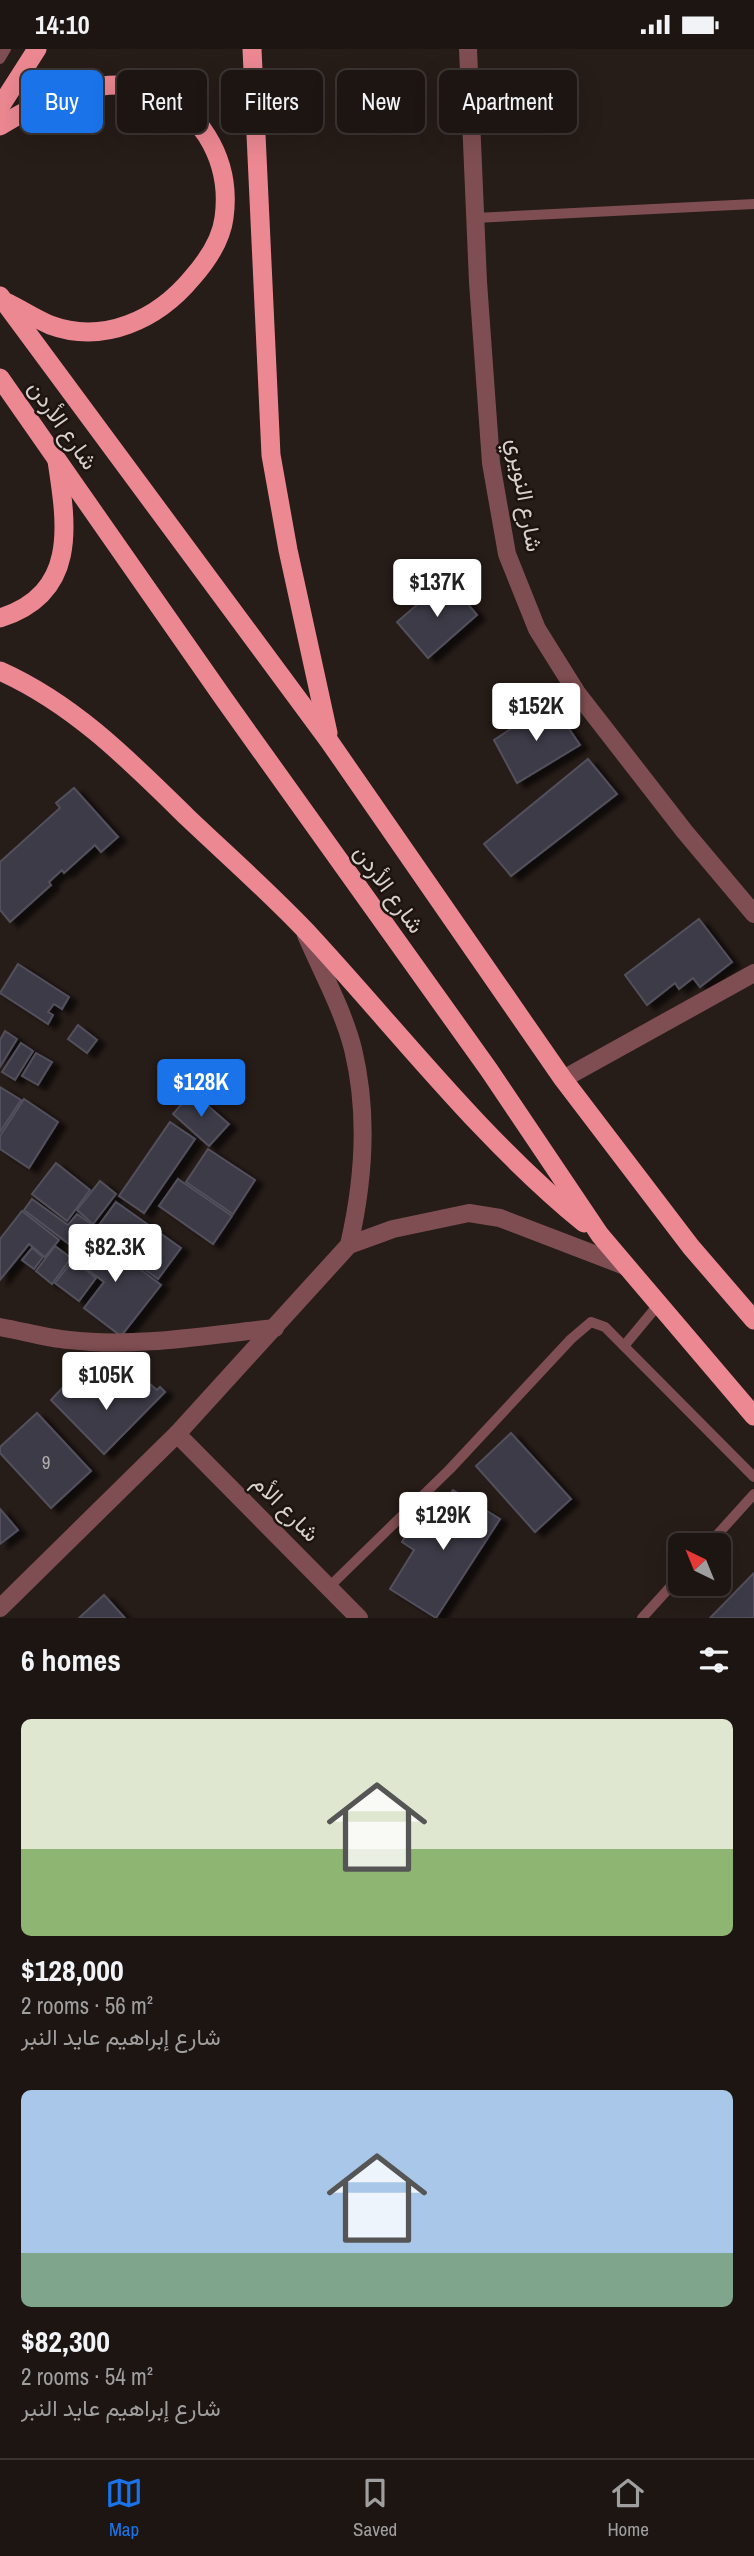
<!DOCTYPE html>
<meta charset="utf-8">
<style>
:root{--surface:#1c1512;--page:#292220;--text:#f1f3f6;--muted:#a09f9f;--line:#3a3432;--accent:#1a73e8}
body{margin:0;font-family:"Archivo Narrow",Vazirmatn,sans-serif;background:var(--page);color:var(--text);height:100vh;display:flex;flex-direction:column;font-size:26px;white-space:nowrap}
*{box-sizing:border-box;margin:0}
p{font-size:23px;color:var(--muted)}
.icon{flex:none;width:38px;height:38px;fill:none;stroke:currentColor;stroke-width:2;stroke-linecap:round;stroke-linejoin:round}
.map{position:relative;height:1569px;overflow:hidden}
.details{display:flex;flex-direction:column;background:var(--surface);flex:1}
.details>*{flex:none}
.banner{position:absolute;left:21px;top:21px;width:712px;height:63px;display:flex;gap:14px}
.needle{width:46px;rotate:317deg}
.buttons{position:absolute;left:668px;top:1484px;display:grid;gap:14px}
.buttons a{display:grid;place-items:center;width:63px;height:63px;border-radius:10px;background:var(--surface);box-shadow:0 7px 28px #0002,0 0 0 2px var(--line);font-size:35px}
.price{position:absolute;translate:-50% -60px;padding:0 16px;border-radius:7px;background:#fff;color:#222;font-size:23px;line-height:46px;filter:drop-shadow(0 2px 4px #0008)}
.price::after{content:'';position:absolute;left:50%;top:42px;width:21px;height:16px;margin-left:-10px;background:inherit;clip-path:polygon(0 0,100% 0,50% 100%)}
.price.active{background:var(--accent);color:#fff}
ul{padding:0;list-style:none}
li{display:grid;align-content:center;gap:14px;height:371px;padding:0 21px}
li span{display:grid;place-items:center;height:217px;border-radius:10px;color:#555}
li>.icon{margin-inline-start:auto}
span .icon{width:126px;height:126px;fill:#fffc;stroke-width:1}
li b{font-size:30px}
h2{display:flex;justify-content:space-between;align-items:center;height:84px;padding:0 21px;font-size:30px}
.chip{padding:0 24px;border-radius:10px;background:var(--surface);box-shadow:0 7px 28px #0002,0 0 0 2px var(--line);font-size:24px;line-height:63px}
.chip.active{background:var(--accent);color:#fff}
.status{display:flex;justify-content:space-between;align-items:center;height:49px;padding:0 35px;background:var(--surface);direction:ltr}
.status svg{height:19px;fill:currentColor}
.menu{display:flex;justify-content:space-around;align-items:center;height:98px;border-top:2px solid var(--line);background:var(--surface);font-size:19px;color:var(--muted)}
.menu a{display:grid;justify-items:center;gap:4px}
.menu .active{color:var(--accent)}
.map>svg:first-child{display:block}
.building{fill:#3d3b46;stroke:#52505c;stroke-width:2;filter:url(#shadow)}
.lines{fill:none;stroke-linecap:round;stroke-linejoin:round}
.service{stroke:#7f4e52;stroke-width:10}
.minor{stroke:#7f4e52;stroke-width:18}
.trunk{stroke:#ec8892;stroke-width:19}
.labels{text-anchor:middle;stroke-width:5;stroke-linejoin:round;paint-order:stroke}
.number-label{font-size:19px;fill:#b0abab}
.street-label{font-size:23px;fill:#d7d0cd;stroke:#1d130f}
</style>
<div class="status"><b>14:10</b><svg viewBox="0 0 49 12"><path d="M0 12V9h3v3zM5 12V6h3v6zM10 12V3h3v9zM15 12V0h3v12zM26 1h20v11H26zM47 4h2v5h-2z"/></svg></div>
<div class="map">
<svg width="754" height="1569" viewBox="0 0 754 1569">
<defs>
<filter id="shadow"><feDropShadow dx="8" dy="4.5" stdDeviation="2" flood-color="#0009"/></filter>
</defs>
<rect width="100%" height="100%" fill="#261c18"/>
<g class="building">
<polygon points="447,530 477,566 428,609 397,573"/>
<polygon points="551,653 580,696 517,734 494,691"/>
<polygon points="588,710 617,745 511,827 484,795"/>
<polygon points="74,739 118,788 101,803 95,796 64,824 62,821 49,833 51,836 10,873 0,861 0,813 60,759 56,754"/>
<polygon points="699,870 732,913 700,938 693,929 679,940 675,934 647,956 625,926"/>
<polygon points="18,915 69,948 62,960 54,955 48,963 53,966 48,975 0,944"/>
<polygon points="78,976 97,991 87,1004 68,990"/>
<polygon points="5,982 17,990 0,1018 0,991"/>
<polygon points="21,994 33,1002 15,1031 2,1023"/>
<polygon points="36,1004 52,1013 38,1036 22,1027"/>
<polygon points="0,1038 21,1051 0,1083"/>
<polygon points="192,1043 229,1075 209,1097 173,1065"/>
<polygon points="24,1050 58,1073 29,1119 0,1100 0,1087"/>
<polygon points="170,1073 195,1090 144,1164 119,1147"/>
<polygon points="208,1100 255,1131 233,1165 186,1133"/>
<polygon points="56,1114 90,1141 67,1172 32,1145"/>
<polygon points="178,1130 232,1167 213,1195 159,1157"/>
<polygon points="100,1132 116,1145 93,1175 77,1161"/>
<polygon points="32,1150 68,1176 77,1165 91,1175 73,1198 24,1161"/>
<polygon points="116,1153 181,1199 158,1230 94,1183"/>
<polygon points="22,1162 59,1191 45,1208 29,1195 0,1231 0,1190"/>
<polygon points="90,1182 161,1236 121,1287 84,1259 104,1233 71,1208"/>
<polygon points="55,1197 71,1209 52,1235 36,1222"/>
<polygon points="32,1199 43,1208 34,1220 22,1211"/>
<polygon points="73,1211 96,1229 79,1252 55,1234"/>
<polygon points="66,1335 75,1344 80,1340 86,1346 92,1340 100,1348 107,1341 111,1346 119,1339 123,1343 128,1338 133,1343 139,1337 144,1341 150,1335 157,1341 160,1338 165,1343 104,1405 51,1351"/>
<polygon points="37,1364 91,1422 51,1459 0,1404 0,1398"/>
<polygon points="511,1384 571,1450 535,1483 476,1417"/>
<polygon points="453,1441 500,1470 436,1569 390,1540 414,1501 402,1493 418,1467 431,1475"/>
<polygon points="0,1460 18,1481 0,1495"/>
<polygon points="754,1524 754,1569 710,1569"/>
<polygon points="104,1546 125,1569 79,1569"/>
</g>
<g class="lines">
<g class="service">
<polyline points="0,10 6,0"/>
<polyline points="475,169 754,155"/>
<polyline points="624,1297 658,1256"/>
<polyline points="708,1496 754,1445"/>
<polyline points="329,1538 450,1420 571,1290 591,1273 605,1278 754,1428"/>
<polyline points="642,1569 681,1526"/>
</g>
<g class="minor">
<polyline points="468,0 478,233 491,414 507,505 537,580 577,644 685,783 754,865"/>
<path d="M306 886C322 923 343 961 353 1000 369 1066 364 1131 349 1196"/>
<polyline points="563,1030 754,924"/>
<path d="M0 1278C23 1282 46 1289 69 1291 137 1299 208 1286 275 1279"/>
<polyline points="177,1385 359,1569"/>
<polyline points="0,1559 177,1385 349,1196 393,1180 469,1164 500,1169 625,1217"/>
</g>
<g class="trunk">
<polyline points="252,0 271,406 288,501 328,684"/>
<polyline points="0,58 37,0"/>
<path d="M0 77C66 36 156 6 207 87 222 111 228 140 224 169 221 192 207 212 192 229 158 270 104 296 50 276 36 270 22 261 8 254"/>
<polyline points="0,247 329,692 563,1030 691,1198 754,1271"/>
<polyline points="0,329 224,650 489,1021 600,1186 754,1367"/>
<path d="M0 569C78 544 67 477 57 412"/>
<path d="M0 622C74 655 130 712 187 768 227 806 268 842 306 882 397 980 480 1089 584 1174"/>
</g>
</g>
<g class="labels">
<g class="number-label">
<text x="46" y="1420">9</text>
</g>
<g class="street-label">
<text transform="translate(63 376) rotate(55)" y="8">شارع الأردن</text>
<text transform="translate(525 446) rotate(80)" y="8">شارع النويري</text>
<text transform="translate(389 840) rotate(54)" y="8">شارع الأردن</text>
<text transform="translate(286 1459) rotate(45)" y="8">شارع الأم</text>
</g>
</g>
</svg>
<div class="buttons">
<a><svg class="needle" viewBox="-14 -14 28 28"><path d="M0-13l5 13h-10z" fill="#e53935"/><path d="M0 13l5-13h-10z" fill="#a09f9f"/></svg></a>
</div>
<b class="price" style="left:437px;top:570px">$137K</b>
<b class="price" style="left:536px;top:694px">$152K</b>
<b class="price active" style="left:201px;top:1070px">$128K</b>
<b class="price" style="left:115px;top:1235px">$82.3K</b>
<b class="price" style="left:106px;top:1363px">$105K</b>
<b class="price" style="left:443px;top:1503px">$129K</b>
<div class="banner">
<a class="chip active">Buy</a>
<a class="chip">Rent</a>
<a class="chip">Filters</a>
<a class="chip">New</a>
<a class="chip">Apartment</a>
</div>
</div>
<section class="details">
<h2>6 homes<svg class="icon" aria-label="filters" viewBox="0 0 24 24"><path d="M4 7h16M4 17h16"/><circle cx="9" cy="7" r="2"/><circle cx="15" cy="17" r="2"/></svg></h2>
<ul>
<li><span style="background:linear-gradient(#dfe7d0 60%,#8fb573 0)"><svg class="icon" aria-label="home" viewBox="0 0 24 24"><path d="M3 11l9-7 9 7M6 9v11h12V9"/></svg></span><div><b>$128,000</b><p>2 rooms · 56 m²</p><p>شارع إبراهيم عايد النبر</p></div></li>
<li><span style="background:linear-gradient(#a9c7e8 75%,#7fa58c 0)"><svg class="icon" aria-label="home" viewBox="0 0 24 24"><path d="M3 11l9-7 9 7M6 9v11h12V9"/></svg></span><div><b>$82,300</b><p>2 rooms · 54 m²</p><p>شارع إبراهيم عايد النبر</p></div></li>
</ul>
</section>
<nav class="menu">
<a class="active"><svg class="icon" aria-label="map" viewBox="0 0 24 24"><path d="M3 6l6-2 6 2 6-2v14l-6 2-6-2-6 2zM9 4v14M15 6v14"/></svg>Map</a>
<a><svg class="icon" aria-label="saved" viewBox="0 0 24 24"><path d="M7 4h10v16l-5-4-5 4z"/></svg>Saved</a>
<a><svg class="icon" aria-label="home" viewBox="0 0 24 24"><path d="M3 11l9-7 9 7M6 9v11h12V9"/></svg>Home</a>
</nav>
